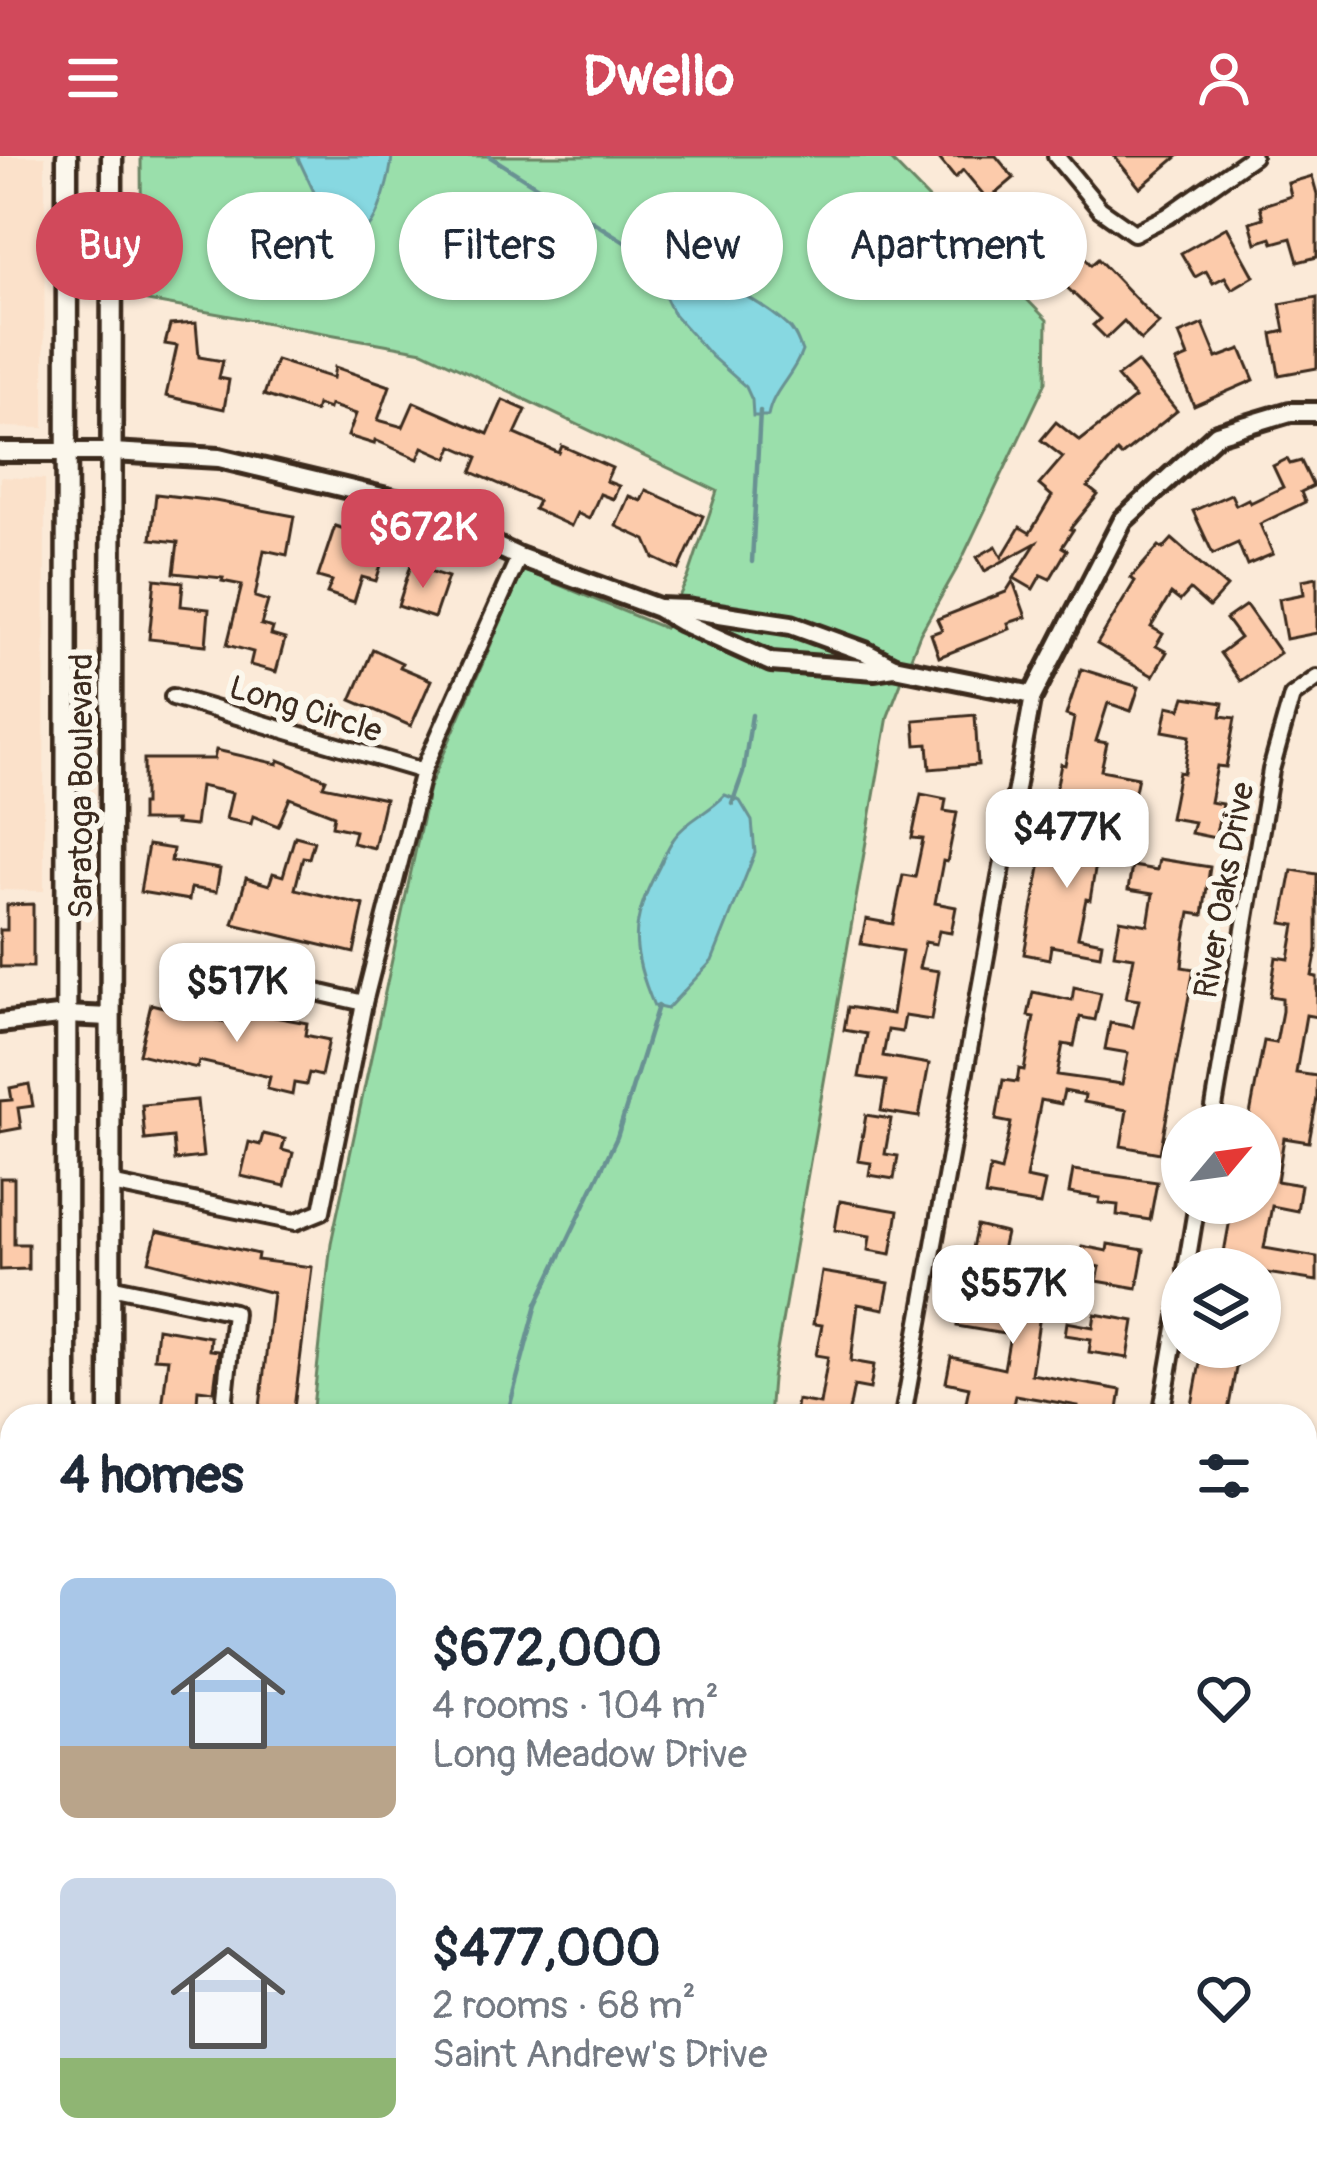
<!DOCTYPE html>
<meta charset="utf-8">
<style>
:root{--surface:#fff;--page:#f2f2f3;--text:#1f2937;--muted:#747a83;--accent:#d1495b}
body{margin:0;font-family:Pangolin,sans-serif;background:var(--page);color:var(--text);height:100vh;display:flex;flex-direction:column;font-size:45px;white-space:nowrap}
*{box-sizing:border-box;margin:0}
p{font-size:39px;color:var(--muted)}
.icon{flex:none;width:66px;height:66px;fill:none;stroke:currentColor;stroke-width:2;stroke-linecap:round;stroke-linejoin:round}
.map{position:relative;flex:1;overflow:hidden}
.panel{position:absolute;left:0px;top:1248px;width:1317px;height:771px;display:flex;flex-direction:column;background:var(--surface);border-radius:36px 36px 0 0;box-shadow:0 3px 9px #0004}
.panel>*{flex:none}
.banner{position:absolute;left:36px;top:36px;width:1245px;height:108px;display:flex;gap:24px}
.needle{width:78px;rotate:61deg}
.tools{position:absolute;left:1161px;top:948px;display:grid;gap:24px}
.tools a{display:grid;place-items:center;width:120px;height:120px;border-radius:50%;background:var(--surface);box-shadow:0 3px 9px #0004;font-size:60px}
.price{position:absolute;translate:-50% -102px;padding:0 27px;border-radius:24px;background:#fff;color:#222;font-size:39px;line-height:78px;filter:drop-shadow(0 3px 6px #0008)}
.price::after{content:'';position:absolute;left:50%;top:72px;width:36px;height:27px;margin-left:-18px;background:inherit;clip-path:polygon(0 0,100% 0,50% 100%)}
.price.selected{background:var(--accent);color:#fff}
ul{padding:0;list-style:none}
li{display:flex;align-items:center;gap:36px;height:300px;padding:0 60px}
li span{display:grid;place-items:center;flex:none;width:336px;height:240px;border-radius:18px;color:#555}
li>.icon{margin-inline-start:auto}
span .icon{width:144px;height:144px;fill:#fffc;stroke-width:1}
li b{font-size:51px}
h2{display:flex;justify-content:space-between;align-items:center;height:144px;padding:0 60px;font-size:51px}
.chip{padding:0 42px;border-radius:54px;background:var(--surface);box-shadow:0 3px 9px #0004;font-size:42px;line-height:108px}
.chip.selected{background:var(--accent);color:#fff}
header{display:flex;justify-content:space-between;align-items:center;height:156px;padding:0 60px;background:var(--accent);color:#fff;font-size:54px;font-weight:700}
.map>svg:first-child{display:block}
.built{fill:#fbe1ca}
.green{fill:#9adfab;stroke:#6a8464;stroke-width:3}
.water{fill:#87d8e1;stroke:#699293;stroke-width:3}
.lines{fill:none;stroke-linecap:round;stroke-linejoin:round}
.stream{stroke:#699293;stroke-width:4.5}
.building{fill:#fccbab;stroke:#3b2a1e;stroke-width:3}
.minor-casing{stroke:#3b2a1e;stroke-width:22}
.tertiary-casing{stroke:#3b2a1e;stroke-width:26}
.secondary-casing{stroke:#3b2a1e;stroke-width:27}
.minor{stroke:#fbf7ec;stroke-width:14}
.tertiary{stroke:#fbf7ec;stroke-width:16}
.secondary{stroke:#fbf7ec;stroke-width:18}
.labels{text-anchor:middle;stroke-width:12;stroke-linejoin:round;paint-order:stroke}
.street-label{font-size:33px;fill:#3b2a1e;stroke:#fbf7ec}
</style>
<header><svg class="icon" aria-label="menu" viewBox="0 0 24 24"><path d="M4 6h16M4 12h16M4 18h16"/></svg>Dwello<svg class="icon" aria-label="person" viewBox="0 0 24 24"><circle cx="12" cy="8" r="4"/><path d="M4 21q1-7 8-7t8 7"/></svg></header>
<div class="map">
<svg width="1317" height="2018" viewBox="0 0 1317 2018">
<rect width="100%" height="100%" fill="#fbead8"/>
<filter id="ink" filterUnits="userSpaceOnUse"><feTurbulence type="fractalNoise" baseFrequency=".00833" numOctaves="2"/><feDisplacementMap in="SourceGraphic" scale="24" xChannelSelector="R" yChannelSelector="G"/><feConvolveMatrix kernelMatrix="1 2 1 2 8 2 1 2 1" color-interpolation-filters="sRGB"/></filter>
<g filter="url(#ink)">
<g class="built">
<polygon points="0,0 45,0 44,272 0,271"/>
<polygon points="0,321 45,323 44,735 0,734"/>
<polygon points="0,1713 12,1713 12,2007 29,2007 29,2018 0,2018"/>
</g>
<g class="green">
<polygon points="141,0 887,0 1047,164 1046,226 960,407 920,478 888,560 772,1223 769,1260 312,1260 331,1087 429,632 523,414 664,472 688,422 717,335 423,195 142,144"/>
<polygon points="1317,1951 1317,2018 1208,2018 1226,2007 1305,2007 1305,1959"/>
<polygon points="524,2007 1006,2007 1013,2018 539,2018"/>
</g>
<g class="water">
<path d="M297 0H392C391 17 379 64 366 74 357 81 346 80 337 79L330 70Z"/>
<path d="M681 113C706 114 768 151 787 169 795 175 798 186 802 195 794 219 772 235 768 260H753L752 244 746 231 711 200 673 157 660 130Z"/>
<path d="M725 639 740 645 752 665 755 697 712 805 667 853 654 850C631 795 629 767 657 715 663 704 667 691 675 681 687 664 711 655 725 639Z"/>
</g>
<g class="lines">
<g class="stream">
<polyline points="489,0 628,88 669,123"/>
<polyline points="752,406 760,255"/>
<polyline points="732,648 743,617 752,559"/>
<polyline points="507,1260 537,1148 617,981 658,850"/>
<polyline points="695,2007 706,2018"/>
</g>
</g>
<g class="building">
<polygon points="937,0 996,0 1014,22 988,44 963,14 955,22"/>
<polygon points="1114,0 1178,0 1140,32"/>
<polygon points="1312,20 1317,38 1317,101 1298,106 1291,82 1273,87 1271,82 1256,87 1250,66 1263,62 1260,50 1291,40 1288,27"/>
<polygon points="1024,49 1033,59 1043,50 1091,109 1098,103 1159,167 1141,184 1124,165 1106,182 1093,169 1100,163 1058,123 1054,126 1045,116 1035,125 993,74"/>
<polygon points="1227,71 1254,120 1232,133 1225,121 1213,127 1206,115 1195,121 1181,97"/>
<polygon points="1317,141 1317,212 1279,219 1272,178 1285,175 1280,148"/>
<polygon points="196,167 199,201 223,205 219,222 229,224 224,253 166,240 177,190 165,188 170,169"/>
<polygon points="1203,168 1217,202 1241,193 1254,224 1194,250 1176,206 1188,201 1179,178"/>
<polygon points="276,204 333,222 335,211 390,230 378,264 403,271 414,246 488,278 503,244 526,254 515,278 559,297 562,290 612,312 606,325 619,330 613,343 600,338 589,363 577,357 571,370 534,353 538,345 472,316 478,301 453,290 448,302 423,291 418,303 375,284 374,288 348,280 356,258 330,249 329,253 317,249 315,256 264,239"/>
<polygon points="1137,206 1177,255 1121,300 1117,296 1088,331 1098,339 1070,373 1073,374 1062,391 1067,394 1050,423 1041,419 1033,433 1014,422 1036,387 985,415 977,401 996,390 1002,401 1020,371 1030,377 1052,340 1039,329 1063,301 1041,284 1056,266 1080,285 1135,242 1117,221"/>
<polygon points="1287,303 1290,308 1301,305 1313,330 1301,336 1305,346 1260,368 1273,398 1247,409 1238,387 1213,398 1193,355 1231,338 1236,349 1248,343 1250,347 1283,331 1273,310"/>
<polygon points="646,334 703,360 679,414 654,402 646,384 616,370 629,340 641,345"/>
<polygon points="156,338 215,345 294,360 287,399 264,394 255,441 268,445 261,469 273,472 271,479 285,483 276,516 250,509 253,496 227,489 242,429 222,425 223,422 174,417 178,386 151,383"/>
<polygon points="335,370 388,387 376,425 362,421 354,446 327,437 332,425 318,421"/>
<polygon points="1172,383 1227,431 1209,451 1190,434 1180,445 1171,438 1151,471 1163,478 1156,490 1167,496 1153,520 1097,488 1135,425 1131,422 1159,390 1163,393"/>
<polygon points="411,409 448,421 434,462 398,450"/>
<polygon points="1317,421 1317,477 1286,483 1279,443 1304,438 1302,424"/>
<polygon points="155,423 183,426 181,450 209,453 206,489 149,483"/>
<polygon points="1013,425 1026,461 1008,467 1010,473 939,501 931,478 942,474 937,463 1006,436"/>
<polygon points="1246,449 1280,497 1240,525 1220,497 1240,482 1226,463"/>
<polygon points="373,493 402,507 400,511 431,524 411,570 351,544"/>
<polygon points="1081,513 1139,531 1131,555 1108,547 1096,585 1107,587 1101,614 1138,621 1133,644 1108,639 1106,653 1054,644 1061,608 1065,609 1074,562 1066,559"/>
<polygon points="1185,541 1223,547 1221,560 1235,562 1226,611 1217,610 1210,646 1222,648 1215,682 1191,677 1194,666 1170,662 1179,616 1184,617 1190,580 1163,575 1168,550 1181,553"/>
<polygon points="975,559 978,609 930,613 928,588 916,589 914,564"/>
<polygon points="216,594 278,608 279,604 326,623 323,630 385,643 374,692 352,687 355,675 332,670 334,659 290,642 278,670 253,660 251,668 226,663 232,637 200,630 195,670 175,668 176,665 141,665 141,648 144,648 144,603 214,603"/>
<polygon points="921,638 946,643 944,655 957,657 947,706 943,705 935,747 956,751 951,777 939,775 936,788 925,786 919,812 939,815 931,864 905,860 902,876 888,874 883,900 929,908 919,961 881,955 886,925 859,921 867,878 844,874 848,851 892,858 902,795 861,788 866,763 893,768 903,719 915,721 923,683 912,682"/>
<polygon points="1047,674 1127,688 1123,712 1096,708 1090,744 1086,743 1078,781 1102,786 1100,799 1051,790 1049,803 1024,798"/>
<polygon points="295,680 314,685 309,702 303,701 295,733 364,749 354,797 233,768 246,722 269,729 273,717 283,720"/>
<polygon points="148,689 173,693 171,705 220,713 216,736 191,732 189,744 140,736"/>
<polygon points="1159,703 1210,711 1203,759 1190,757 1185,783 1182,811 1194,813 1160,997 1121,990 1127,954 1084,946 1085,939 1064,935 1061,948 1041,944 1026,1022 1045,1026 1040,1049 985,1040 990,1012 1001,1015 1011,967 996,964 1003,924 1017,926 1019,913 1024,914 1034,861 1028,860 1033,836 1072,844 1074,831 1101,837 1095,864 1080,861 1074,890 1063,888 1057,919 1122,928 1128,897 1105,893 1110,867 1133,871 1139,844 1126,842 1134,801 1114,798 1120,764 1148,769 1153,738 1128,734 1132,710 1157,714"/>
<polygon points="1292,714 1317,718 1317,793 1312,820 1317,821 1317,861 1306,859 1296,917 1317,920 1317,942 1309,986 1284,982 1277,1025 1301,1029 1297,1055 1272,1050 1264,1092 1317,1101 1317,1125 1260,1116 1260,1113 1221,1113 1233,1047 1260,1047 1260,969 1248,969 1264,885 1276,887 1282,855 1282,842 1270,840 1276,801 1289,803 1295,769 1282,767"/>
<polygon points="33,748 33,811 0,811 0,774 7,774 7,749"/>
<polygon points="151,848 229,867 232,853 307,867 305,879 329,884 321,920 309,917 306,929 294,927 292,939 267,933 270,921 199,905 197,912 139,898"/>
<polygon points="29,928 33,950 18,952 21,972 0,976 0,945 12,944 10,932"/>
<polygon points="197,944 203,1001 175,1004 173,981 145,984 142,949"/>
<polygon points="866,959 891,963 885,998 898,1000 894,1023 869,1019 871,1007 858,1005"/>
<polygon points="263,978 285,983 282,994 293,997 285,1030 241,1020 249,986 260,989"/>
<polygon points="1073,1014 1157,1026 1150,1064 1117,1059 1118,1049 1099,1047 1100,1042 1069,1037"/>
<polygon points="0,1022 14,1022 14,1088 28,1088 28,1113 0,1114"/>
<polygon points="840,1045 898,1055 891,1098 868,1094 870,1080 835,1074"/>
<polygon points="977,1070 1006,1077 995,1126 1018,1130 1016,1143 1030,1145 1027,1157 1040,1159 1031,1218 1121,1234 1117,1260 1077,1260 1078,1250 1015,1239 1011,1260 983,1260 964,1256 969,1231 946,1226 951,1201 1004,1213 1010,1179 957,1170 963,1133 977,1136 981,1107 969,1105"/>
<polygon points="157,1075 258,1098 257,1104 312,1111 293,1260 259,1260 273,1137 149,1105"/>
<polygon points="1108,1088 1144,1094 1137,1132 1097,1125 1100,1111 1078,1107 1082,1090 1107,1095"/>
<polygon points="822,1116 889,1127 884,1153 858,1148 851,1205 874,1209 870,1233 854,1230 848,1260 795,1260 797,1244 820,1248 828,1201 816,1199 822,1169 813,1168"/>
<polygon points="1095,1158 1134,1165 1128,1202 1089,1196 1091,1183 1065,1179 1067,1166 1093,1171"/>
<polygon points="157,1172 210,1181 209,1194 219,1195 214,1235 198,1233 196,1260 161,1260 168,1203 154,1202"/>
<polygon points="1203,1191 1240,1191 1227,1260 1190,1260"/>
</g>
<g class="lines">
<defs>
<g id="minor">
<polyline points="1056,0 1100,53 1134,77 1168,60 1253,0"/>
<polyline points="173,541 423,615"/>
<polyline points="192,807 364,847"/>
<polyline points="1211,969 1271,614 1292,540 1317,522"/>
<polyline points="111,1028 295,1066 322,1055 364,847 423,615 519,401"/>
<polyline points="1186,1113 1197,1047"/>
<polyline points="110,1130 234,1156 223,1260"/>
<polyline points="903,1260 1033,539"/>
<polyline points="1161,1260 1182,1137"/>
<polyline points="1305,1747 1317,1709"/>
</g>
<g id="tertiary">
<polyline points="0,296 112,296 219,302 399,345 519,401 658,452 682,466 771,506 875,514 894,511"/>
<polyline points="659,452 687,453 791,469 865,496 894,511 1033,539 1123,364 1217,278 1290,256 1317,256"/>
<polyline points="0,867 66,859 109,861"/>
</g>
<g id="secondary">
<polyline points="66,1260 67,0"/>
<polyline points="110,1260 112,0"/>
<polyline points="64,2018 64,2007"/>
<polyline points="108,2018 108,2007"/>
</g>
</defs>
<use href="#minor" class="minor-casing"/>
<use href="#tertiary" class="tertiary-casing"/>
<use href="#secondary" class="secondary-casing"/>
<use href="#minor" class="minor"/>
<use href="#tertiary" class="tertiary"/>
<use href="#secondary" class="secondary"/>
</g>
</g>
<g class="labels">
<g class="street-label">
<text transform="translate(306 552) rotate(17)" y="12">Long Circle</text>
<text transform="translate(80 630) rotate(-90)" y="12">Saratoga Boulevard</text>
<text transform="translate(1223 734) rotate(-80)" y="12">River Oaks Drive</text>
</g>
</g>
</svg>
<div class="tools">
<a><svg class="needle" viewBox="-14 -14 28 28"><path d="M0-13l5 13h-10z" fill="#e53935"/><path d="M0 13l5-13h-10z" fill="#747a83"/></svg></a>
<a><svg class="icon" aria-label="layers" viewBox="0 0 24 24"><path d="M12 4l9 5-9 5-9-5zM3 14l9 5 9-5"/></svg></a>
</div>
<b class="price selected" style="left:423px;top:435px">$672K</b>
<b class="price" style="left:1067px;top:735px">$477K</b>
<b class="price" style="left:237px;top:889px">$517K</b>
<b class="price" style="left:1013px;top:1191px">$557K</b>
<div class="banner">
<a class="chip selected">Buy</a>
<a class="chip">Rent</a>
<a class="chip">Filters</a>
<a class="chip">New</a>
<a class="chip">Apartment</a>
</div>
<section class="panel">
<h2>4 homes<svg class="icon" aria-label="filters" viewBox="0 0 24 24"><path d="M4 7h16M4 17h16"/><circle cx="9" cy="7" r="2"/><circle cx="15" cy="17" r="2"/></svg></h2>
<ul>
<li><span style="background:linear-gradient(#a9c7e8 70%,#b9a48a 0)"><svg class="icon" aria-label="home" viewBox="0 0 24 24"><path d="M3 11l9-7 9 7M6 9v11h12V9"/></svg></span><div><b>$672,000</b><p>4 rooms · 104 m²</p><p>Long Meadow Drive</p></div><svg class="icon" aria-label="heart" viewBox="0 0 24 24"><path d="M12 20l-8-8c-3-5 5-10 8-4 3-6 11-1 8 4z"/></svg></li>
<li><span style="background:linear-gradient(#c9d6e8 75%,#8fb573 0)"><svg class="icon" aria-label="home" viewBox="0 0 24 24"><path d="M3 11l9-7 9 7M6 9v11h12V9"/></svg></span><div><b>$477,000</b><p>2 rooms · 68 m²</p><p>Saint Andrew's Drive</p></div><svg class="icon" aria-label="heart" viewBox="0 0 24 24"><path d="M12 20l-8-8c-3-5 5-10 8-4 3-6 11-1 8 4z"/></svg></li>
</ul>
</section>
</div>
